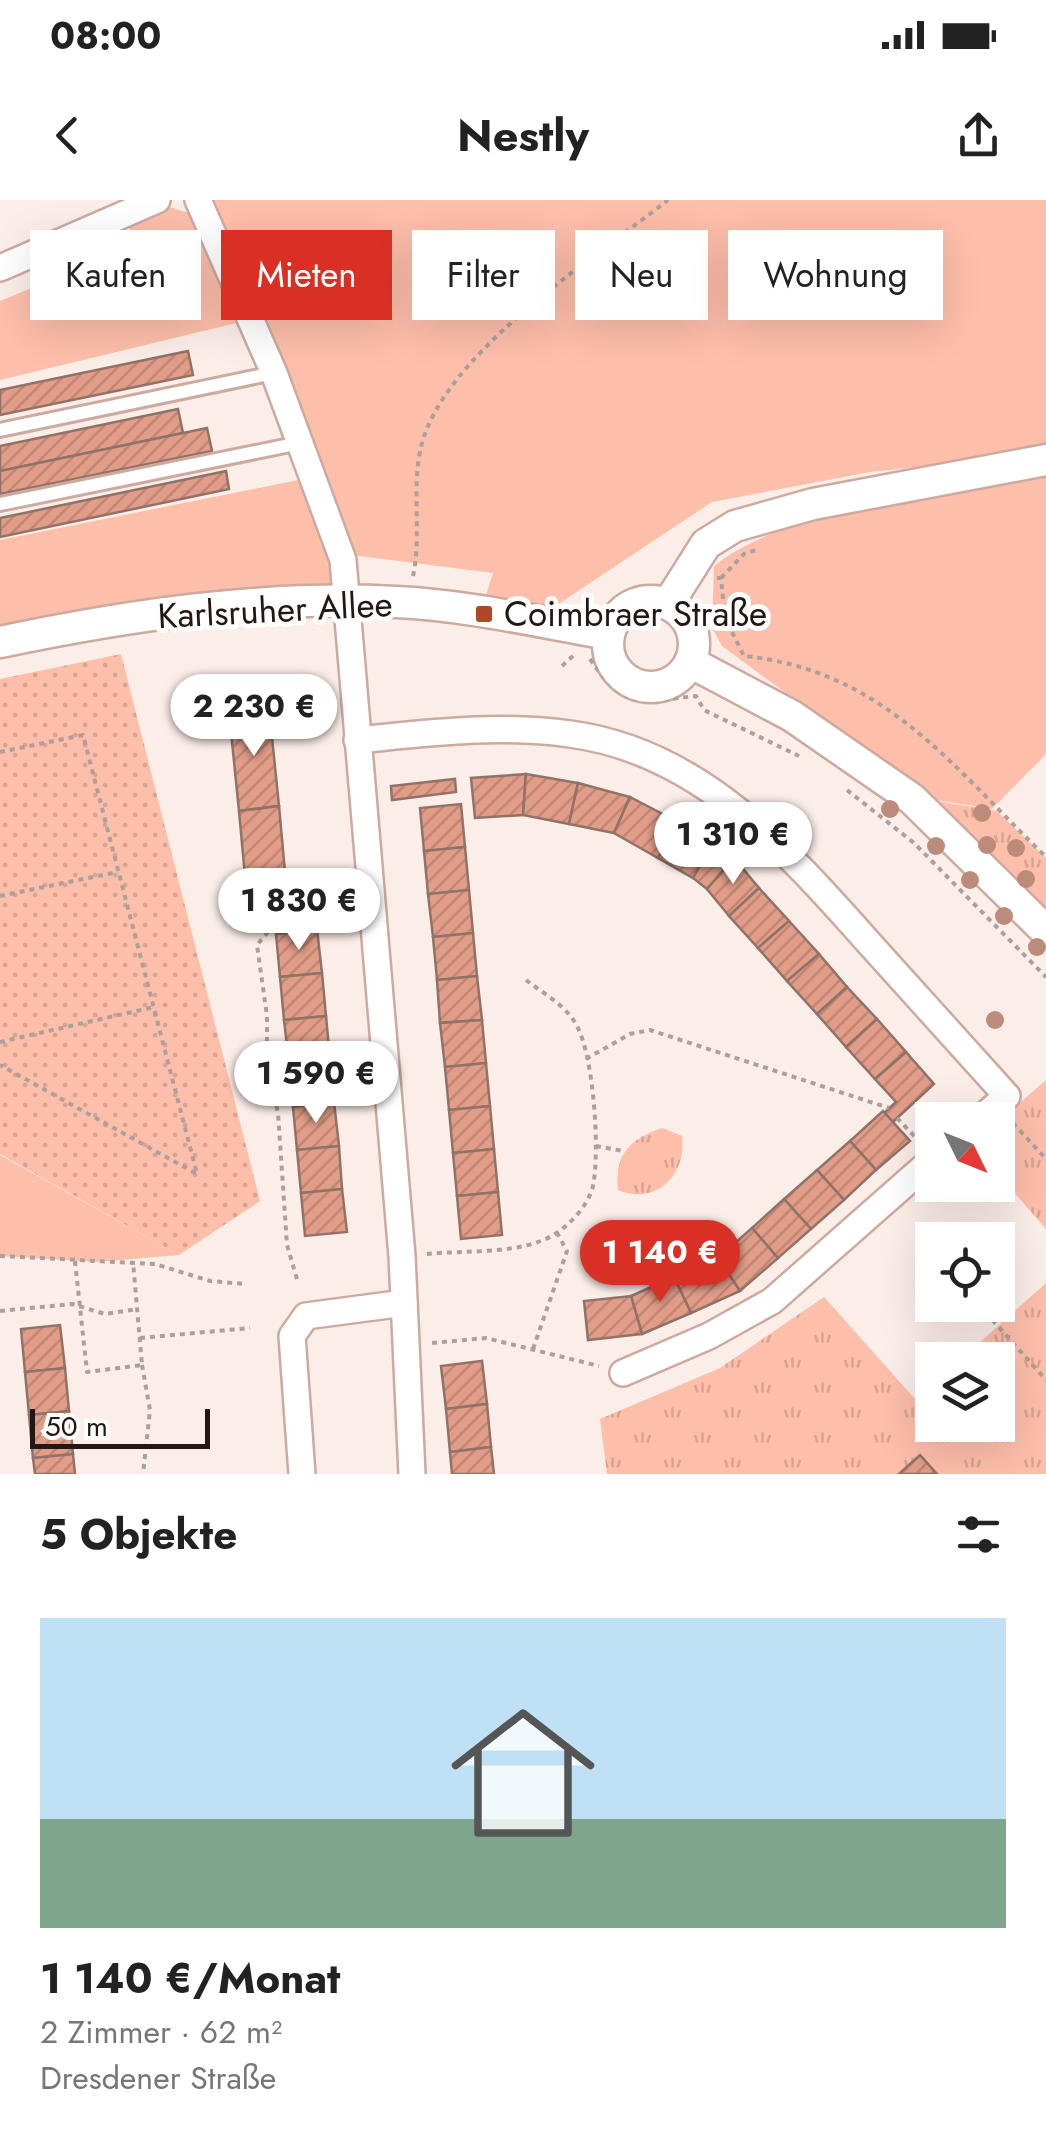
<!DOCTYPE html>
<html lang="de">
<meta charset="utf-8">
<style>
:root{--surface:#fff;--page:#f6f6f6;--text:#222;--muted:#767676;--accent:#d93025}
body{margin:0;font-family:Jost,sans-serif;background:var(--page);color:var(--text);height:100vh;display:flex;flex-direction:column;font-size:38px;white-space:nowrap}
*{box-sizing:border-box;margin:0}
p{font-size:32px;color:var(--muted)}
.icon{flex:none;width:55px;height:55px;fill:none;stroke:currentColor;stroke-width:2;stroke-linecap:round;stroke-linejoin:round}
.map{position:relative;height:1274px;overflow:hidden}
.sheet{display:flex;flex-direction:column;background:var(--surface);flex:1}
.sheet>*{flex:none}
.guide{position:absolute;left:30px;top:30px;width:988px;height:90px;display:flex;gap:20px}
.needle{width:65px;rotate:133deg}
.fabs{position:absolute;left:915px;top:902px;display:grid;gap:20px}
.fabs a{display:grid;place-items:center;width:100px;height:100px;border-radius:0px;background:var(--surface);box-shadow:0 10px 40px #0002;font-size:50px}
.scale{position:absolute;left:30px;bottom:25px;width:180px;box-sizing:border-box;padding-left:10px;border:5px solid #231713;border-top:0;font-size:28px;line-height:35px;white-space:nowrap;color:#231713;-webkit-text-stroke:8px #fefefe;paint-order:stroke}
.price{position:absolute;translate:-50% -85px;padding:0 22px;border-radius:35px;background:#fff;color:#222;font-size:32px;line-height:65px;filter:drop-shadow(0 2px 5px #0008)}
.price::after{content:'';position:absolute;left:50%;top:60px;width:30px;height:22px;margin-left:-15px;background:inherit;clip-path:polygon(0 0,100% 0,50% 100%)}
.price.active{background:var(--accent);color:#fff}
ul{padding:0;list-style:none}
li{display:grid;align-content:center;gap:20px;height:530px;padding:0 40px}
li span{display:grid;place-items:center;height:310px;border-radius:0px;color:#555}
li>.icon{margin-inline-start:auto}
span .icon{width:180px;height:180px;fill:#fffc;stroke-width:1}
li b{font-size:42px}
h2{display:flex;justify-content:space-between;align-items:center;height:120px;padding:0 40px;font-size:42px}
.pill{padding:0 35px;border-radius:0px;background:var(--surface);box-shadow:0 10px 40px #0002;font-size:35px;line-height:90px}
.pill.active{background:var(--accent);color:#fff}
.status{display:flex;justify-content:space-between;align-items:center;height:70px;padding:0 50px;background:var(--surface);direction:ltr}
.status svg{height:28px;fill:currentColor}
header{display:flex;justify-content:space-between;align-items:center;height:130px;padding:0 40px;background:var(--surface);font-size:45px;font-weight:700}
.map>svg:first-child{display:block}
.grass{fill:#fdbeaa}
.park{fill:url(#park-tufts)}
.garden{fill:url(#garden-dots)}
.building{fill:url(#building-hatch);stroke:#917268;stroke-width:2.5}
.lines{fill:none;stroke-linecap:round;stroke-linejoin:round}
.service-casing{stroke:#ccaaa0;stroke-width:18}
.minor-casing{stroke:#ccaaa0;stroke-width:30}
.tertiary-casing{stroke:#ccaaa0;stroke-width:35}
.path{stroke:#ad9f9b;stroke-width:4;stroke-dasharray:5 5;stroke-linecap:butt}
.service{stroke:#fff;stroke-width:12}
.minor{stroke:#fff;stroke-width:25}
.tertiary{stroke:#fff;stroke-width:30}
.tree{fill:#bd8b79}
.poi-dot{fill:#af4824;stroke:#fefefe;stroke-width:4}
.labels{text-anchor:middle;stroke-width:10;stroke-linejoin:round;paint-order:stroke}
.street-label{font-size:35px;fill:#231713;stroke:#fefefe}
.poi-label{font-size:35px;fill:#231713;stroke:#fefefe;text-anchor:start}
</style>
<div class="status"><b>08:00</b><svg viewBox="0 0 49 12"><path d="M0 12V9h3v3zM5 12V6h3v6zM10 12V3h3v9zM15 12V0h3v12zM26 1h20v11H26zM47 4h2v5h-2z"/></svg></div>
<header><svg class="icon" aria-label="back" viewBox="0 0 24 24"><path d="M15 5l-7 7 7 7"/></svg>Nestly<svg class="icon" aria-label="share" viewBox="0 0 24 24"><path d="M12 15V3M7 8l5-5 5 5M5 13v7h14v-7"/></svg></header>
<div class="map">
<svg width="1046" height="1274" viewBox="0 0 1046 1274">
<defs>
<pattern id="park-tufts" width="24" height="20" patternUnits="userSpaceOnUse" patternTransform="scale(2.5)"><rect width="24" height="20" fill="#fdbeaa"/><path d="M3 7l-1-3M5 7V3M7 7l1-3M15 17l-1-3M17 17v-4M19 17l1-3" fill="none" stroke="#d9a391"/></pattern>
<pattern id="garden-dots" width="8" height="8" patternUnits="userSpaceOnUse" patternTransform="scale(2.5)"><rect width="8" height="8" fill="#fdbeaa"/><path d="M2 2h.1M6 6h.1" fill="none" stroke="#d9a391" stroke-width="1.8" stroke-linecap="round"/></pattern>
<pattern id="building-hatch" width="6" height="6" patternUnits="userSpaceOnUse" patternTransform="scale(2.5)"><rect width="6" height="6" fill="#e19d88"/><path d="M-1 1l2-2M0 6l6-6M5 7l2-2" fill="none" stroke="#c18674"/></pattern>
</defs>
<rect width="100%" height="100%" fill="#fbede8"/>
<g class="grass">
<polygon points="199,0 1046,0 1046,253 870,272 712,302 551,409 486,395 493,373 351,355 249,120 0,180 0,101 136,45 125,17 153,2 189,13 245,114"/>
<path d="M1046 271V554L992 609 930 599 722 446 712 428 714 366C785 308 954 290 1046 271Z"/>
<polygon points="313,277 348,400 0,442 0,340"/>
<polygon points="0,955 179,1055 96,1062 0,1056"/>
</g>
<g class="park">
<polygon points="930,600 997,611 1046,658 1046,726"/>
<polygon points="1046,880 1046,1029 998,974 998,922"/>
<path d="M662 928 682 936C687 974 657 1006 618 990 614 954 630 939 662 928Z"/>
<polygon points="1046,1083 1046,1274 607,1274 600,1219 720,1168 824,1097 915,1199 932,1185 932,1225 998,1225 998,1160 960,1160"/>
</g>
<polygon class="garden" points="121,454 260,1001 179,1055 0,954 0,479"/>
<g class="building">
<polygon points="188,151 193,175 0,215 0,190"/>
<polygon points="178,209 183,233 0,271 0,246"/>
<polygon points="207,228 212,251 0,294 0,271"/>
<polygon points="226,271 229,289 0,337 0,318"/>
<polygon points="269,508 279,606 239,611 229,512"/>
<polygon points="526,574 523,615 475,618 471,578"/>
<polygon points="526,574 578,583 569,624 523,615"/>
<polygon points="455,579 456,592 392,600 391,586"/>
<polygon points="578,583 630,597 614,633 569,624"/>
<polygon points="630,597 678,622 658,658 614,633"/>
<polygon points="461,604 465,647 424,651 420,608"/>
<polygon points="279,606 288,705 248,709 239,611"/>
<polygon points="678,622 713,643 693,678 658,658"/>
<polygon points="713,643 734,658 707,689 693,678"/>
<polygon points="465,647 469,690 428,694 424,651"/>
<polygon points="734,658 759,688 729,716 707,689"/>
<polygon points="759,688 789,721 758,748 729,716"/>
<polygon points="469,690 473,733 433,737 428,694"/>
<polygon points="789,721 819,754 787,781 758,748"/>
<polygon points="317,729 322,773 280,777 276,734"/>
<polygon points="473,733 477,776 437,780 433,737"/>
<polygon points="819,754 847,787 817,814 787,781"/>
<polygon points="322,773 326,816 284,820 280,777"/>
<polygon points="477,776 482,820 440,823 437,780"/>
<polygon points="847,787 877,819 846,847 817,814"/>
<polygon points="326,816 330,859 289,863 284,820"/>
<polygon points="877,819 906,852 875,879 846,847"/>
<polygon points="482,820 486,863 445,867 440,823"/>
<polygon points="906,852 934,884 893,922 884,913 896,902 875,879"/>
<polygon points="330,859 334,902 293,907 289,863"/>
<polygon points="486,863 490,906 449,910 445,867"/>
<polygon points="334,902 339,946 297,950 293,907"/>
<polygon points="490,906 494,949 453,953 449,910"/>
<polygon points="883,911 910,941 876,970 850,941"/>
<polygon points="850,941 876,970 844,1000 817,970"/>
<polygon points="339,946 342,989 301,993 297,950"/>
<polygon points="494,949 498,992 457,996 453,953"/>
<polygon points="817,970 844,1000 811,1029 784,999"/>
<polygon points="342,989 347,1032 305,1036 301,993"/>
<polygon points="498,992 502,1035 461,1039 457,996"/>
<polygon points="784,999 811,1029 778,1058 752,1028"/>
<polygon points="752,1028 778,1058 740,1091 718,1058"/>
<polygon points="718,1058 740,1091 691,1113 674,1077"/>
<polygon points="674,1077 691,1113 642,1134 631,1096"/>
<polygon points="631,1096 642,1134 588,1140 584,1101"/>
<polygon points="60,1125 65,1168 25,1172 21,1129"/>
<polygon points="482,1161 487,1204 446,1209 441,1166"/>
<polygon points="65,1168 69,1211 29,1215 25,1172"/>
<polygon points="487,1204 491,1247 450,1252 446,1209"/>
<polygon points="69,1211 73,1254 33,1258 29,1215"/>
<polygon points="491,1247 494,1274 452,1274 450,1252"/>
<polygon points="73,1254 75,1274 35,1274 33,1258"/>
<polygon points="920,1255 937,1274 899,1274"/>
</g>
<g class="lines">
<defs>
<g id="service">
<polyline points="0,230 274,173"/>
<polyline points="0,304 300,243"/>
</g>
<g id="minor">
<polyline points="198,0 274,173 343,360 402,1056 412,1274"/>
<polyline points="0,68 157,0"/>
<path d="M357 540C429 533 498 524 570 534 700 551 787 651 869 743 915 794 961 845 1007 896L979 920"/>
<polyline points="623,1173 709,1136 772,1101 932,960"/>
<polyline points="302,1274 292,1136 306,1116 404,1103"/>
</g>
<g id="tertiary">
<circle cx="651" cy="444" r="43"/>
<polyline points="668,404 706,344 735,326 813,304 1046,260"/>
<path d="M0 442C129 415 264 395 396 402 466 405 539 422 609 434"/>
<polyline points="690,462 792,516 912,599 1046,731"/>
</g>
</defs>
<use href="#service" class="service-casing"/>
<use href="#minor" class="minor-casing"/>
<use href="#tertiary" class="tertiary-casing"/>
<g class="path">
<path d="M413 376C423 330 408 277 426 231 460 144 594 58 668 0"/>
<path d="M717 378H721L725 418 744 456C883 470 952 566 1046 657"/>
<polyline points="721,378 744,354 756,350"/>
<path d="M590 459C625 510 640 502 696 496L704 510 799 556"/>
<polyline points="562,466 574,455"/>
<polyline points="0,552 83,535 197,974 0,865"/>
<polyline points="847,590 914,643 1046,777"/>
<polyline points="0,696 118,672"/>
<polyline points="0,842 154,807"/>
<polyline points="586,859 630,834 650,830 889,908"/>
<polyline points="897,918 918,940"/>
<polyline points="1013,923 1046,959"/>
<polyline points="596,946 623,951"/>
<path d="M427 1054C465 1050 522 1055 555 1034 571 1024 589 1004 593 986 600 951 594 858 577 826 566 805 544 794 526 780"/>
<polyline points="0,1056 155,1064 210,1081 245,1084"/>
<polyline points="75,1061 87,1172 142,1165 133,1062"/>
<polyline points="297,1079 287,1045 278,913 267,865 267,816 257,745 272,727 335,721"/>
<polyline points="979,1105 1046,1180"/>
<polyline points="0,1111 72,1104 105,1114 137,1109"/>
<polyline points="140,1138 250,1128"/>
<polyline points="432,1143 486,1138 599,1166"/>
<polyline points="533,1149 567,1051 557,1033"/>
<polyline points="142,1165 150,1210 143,1274"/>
</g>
<use href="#service" class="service"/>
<use href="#minor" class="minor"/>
<use href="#tertiary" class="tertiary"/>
</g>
<g class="tree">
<circle cx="890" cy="609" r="9"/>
<circle cx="982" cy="613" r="9"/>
<circle cx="987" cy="645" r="9"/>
<circle cx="936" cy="646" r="9"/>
<circle cx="1016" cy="648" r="9"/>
<circle cx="1026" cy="679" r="9"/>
<circle cx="970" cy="680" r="9"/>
<circle cx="1004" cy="716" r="9"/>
<circle cx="1037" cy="747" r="9"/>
<circle cx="995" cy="820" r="9"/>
</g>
<rect class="poi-dot" x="474" y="404" width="20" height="20" rx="5"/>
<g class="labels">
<g class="street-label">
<text transform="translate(275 410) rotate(-3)" y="12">Karlsruher Allee</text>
</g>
<g class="poi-label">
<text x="504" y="426">Coimbraer Straße</text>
</g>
</g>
</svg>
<div class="fabs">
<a><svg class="needle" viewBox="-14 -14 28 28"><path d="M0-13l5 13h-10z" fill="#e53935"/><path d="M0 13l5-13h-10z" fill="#767676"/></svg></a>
<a><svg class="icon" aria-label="locate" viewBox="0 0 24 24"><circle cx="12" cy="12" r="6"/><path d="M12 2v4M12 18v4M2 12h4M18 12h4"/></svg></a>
<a><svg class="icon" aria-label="layers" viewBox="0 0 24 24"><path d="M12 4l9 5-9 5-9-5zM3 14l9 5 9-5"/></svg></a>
</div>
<div class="scale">50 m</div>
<b class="price" style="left:254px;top:559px">2 230 €</b>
<b class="price" style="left:733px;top:687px">1 310 €</b>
<b class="price" style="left:299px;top:753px">1 830 €</b>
<b class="price" style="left:316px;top:926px">1 590 €</b>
<b class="price active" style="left:660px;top:1105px">1 140 €</b>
<div class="guide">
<a class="pill">Kaufen</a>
<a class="pill active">Mieten</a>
<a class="pill">Filter</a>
<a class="pill">Neu</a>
<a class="pill">Wohnung</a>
</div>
</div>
<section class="sheet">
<h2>5 Objekte<svg class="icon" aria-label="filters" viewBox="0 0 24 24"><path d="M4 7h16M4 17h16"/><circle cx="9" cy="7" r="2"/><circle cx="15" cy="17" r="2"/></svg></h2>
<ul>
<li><span style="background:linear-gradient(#bfe0f5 65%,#7fa58c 0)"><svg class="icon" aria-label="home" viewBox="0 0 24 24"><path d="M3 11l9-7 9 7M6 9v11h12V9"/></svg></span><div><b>1 140 €/Monat</b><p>2 Zimmer · 62 m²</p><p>Dresdener Straße</p></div></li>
</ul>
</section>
